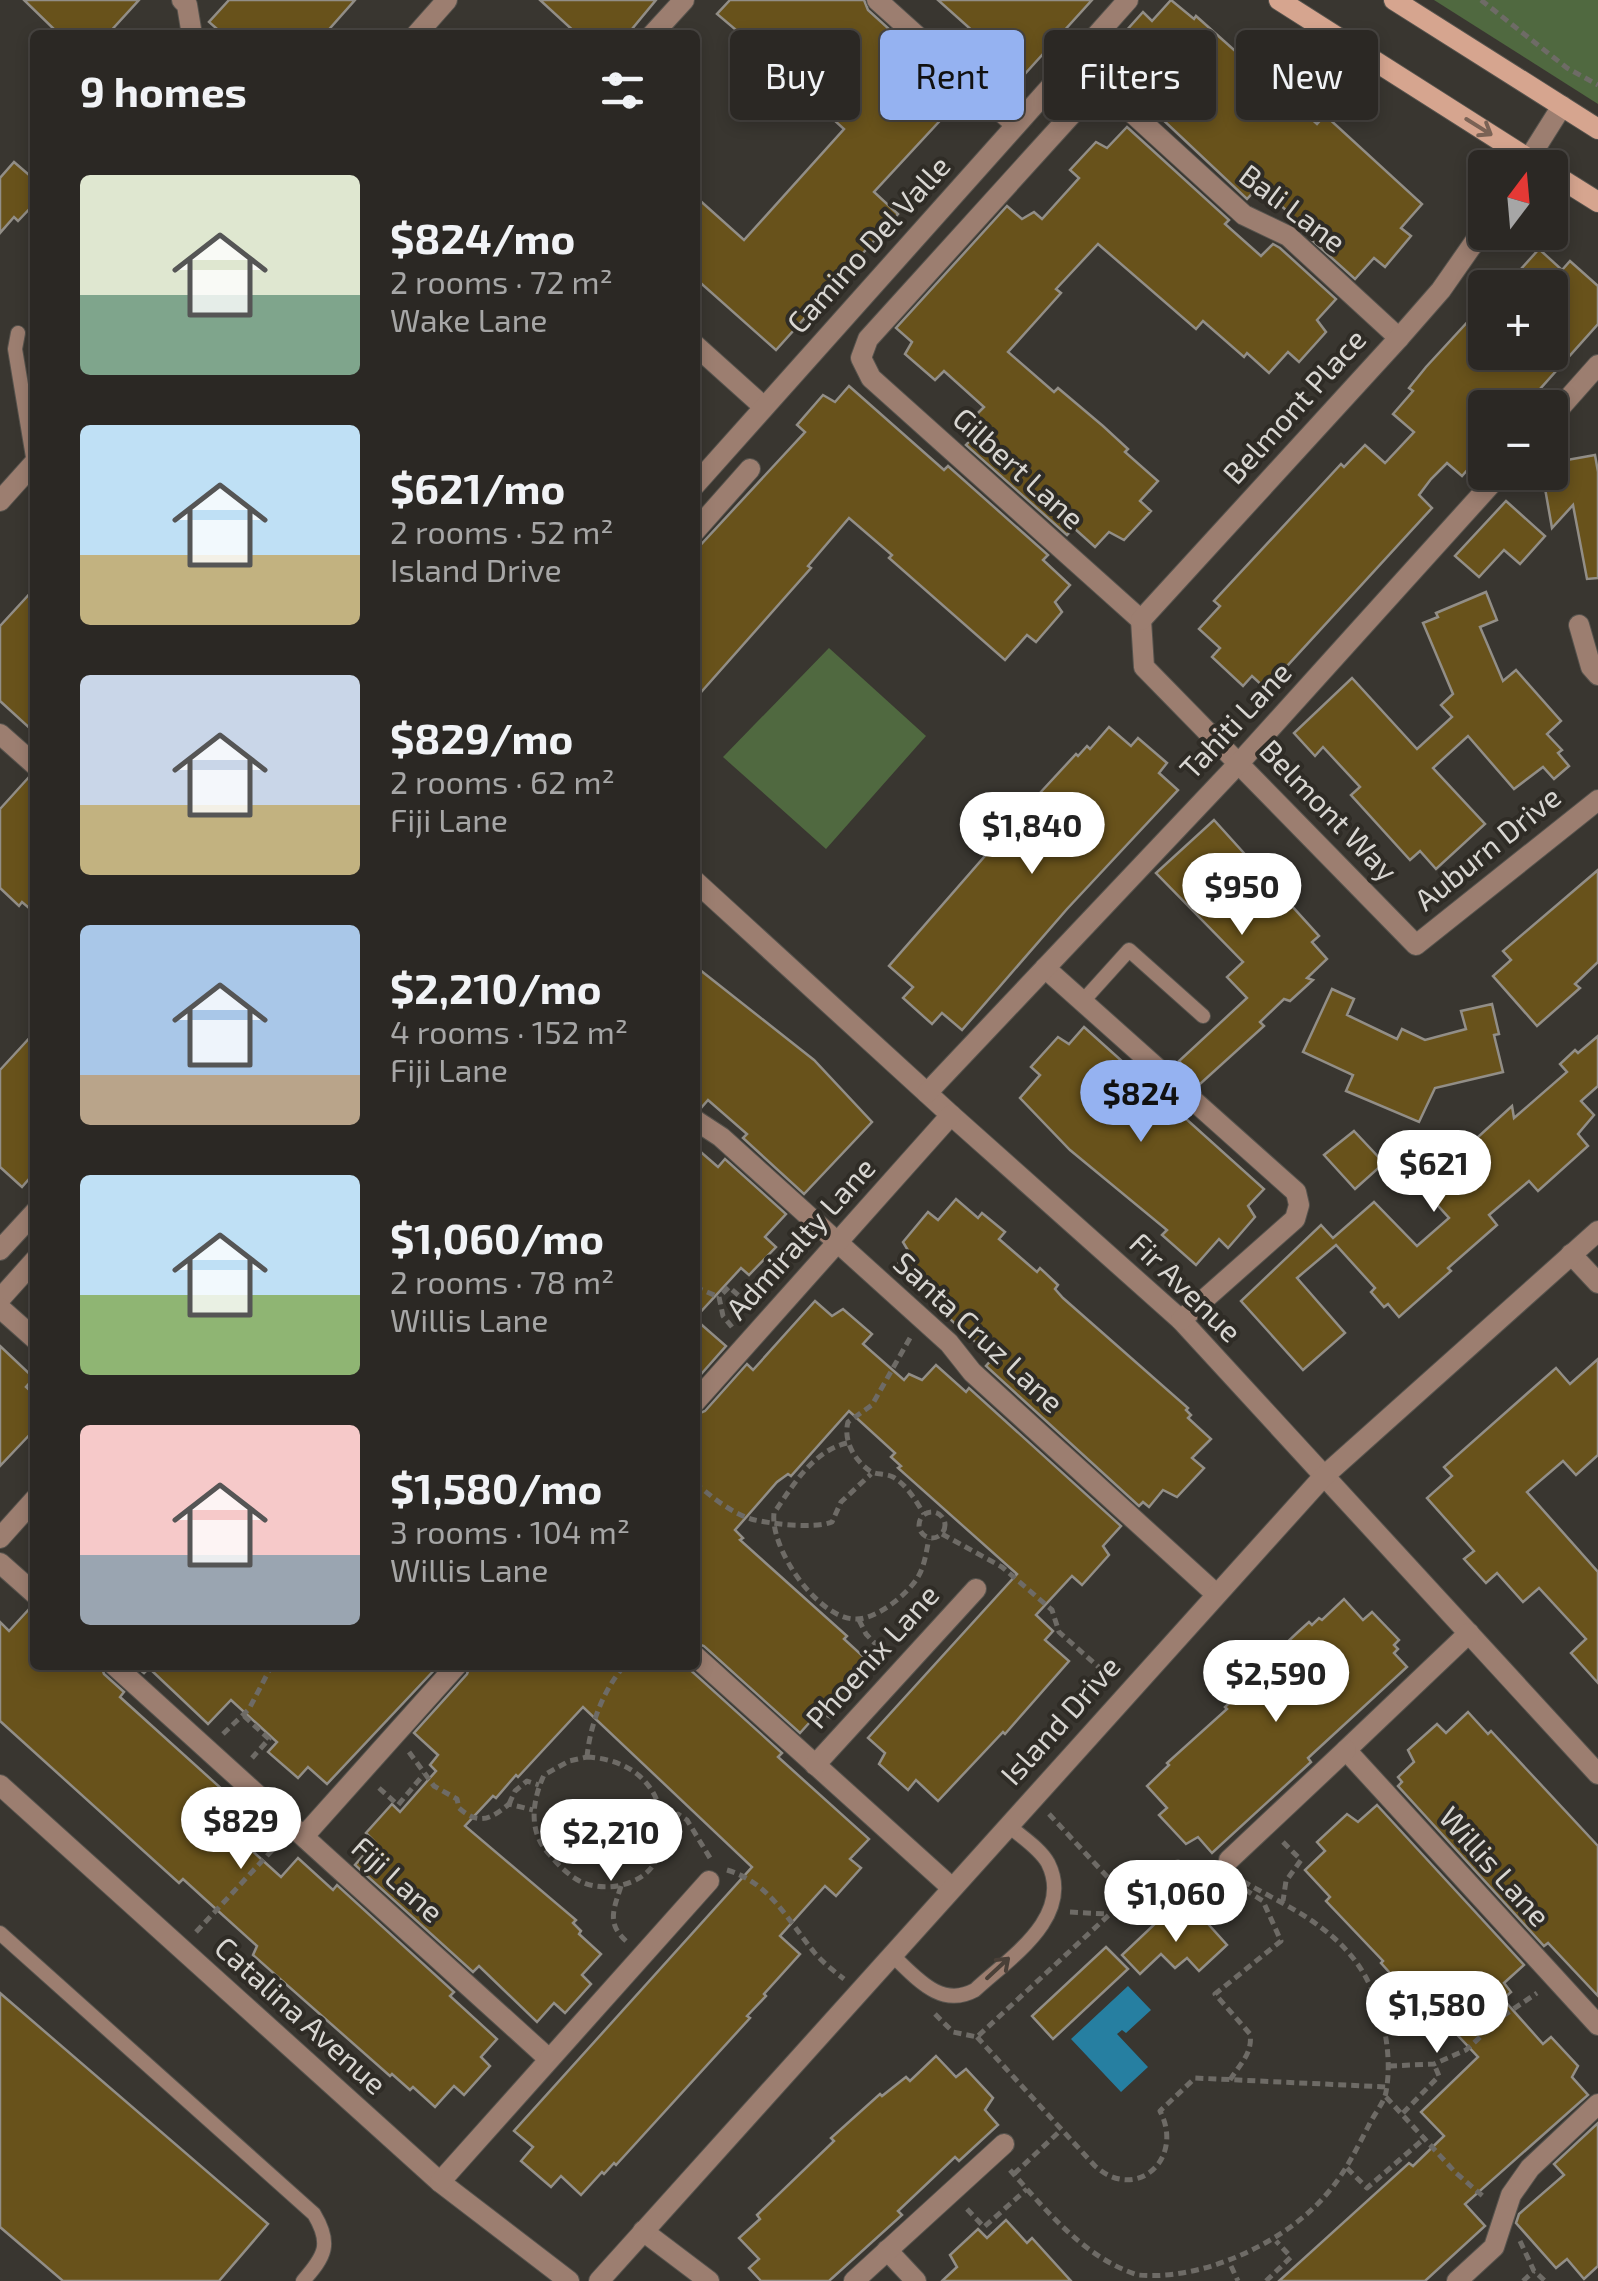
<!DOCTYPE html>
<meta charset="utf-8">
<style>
:root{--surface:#2b2824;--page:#33302c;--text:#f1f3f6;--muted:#a6a6a6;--line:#474441;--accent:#95b2f1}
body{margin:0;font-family:"Exo 2",sans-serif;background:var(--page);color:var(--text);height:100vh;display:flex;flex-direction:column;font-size:38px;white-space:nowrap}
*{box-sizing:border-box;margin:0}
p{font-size:32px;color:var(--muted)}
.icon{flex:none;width:55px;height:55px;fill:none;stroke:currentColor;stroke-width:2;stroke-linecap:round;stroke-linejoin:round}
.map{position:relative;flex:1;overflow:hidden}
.drawer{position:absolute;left:30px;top:30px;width:670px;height:1640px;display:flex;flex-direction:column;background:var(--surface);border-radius:10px;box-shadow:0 5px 15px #0003,0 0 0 2px var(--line)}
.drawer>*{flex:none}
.guide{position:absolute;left:730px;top:30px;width:718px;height:90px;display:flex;gap:20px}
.needle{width:65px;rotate:16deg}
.tools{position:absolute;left:1468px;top:150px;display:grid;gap:20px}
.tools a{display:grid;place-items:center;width:100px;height:100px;border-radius:10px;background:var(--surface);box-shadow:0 5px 15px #0003,0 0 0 2px var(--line);font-size:50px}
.price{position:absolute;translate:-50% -85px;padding:0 22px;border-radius:35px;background:#fff;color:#222;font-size:32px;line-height:65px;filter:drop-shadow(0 2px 5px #0008)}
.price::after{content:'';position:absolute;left:50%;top:60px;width:30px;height:22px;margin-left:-15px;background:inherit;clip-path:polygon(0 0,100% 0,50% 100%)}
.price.on{background:var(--accent);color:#111}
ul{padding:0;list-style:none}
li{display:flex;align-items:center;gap:30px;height:250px;padding:0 50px}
li span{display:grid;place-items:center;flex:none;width:280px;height:200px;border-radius:10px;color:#555}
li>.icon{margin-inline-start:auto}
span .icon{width:120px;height:120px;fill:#fffc;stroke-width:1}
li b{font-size:42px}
h2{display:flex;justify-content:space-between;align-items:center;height:120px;padding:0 50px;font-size:42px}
.pill{padding:0 35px;border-radius:10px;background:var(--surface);box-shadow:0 5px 15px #0003,0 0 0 2px var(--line);font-size:35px;line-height:90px}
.pill.on{background:var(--accent);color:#111}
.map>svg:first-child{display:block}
.green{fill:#506940}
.water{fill:#267fa1}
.building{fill:#68521b;stroke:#928e87;stroke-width:2.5}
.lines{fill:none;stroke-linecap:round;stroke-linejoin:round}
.lane-casing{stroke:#56534d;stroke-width:16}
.street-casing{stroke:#56534d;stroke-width:22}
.secondary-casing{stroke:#56534d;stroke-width:22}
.path{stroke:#6e6b66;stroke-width:5;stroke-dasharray:8 5;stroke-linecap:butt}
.lane{stroke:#9c7e70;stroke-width:14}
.street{stroke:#9c7e70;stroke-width:20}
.secondary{stroke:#d6a58f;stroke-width:20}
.oneway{stroke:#7a6255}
.oneway2{stroke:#4a4038}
.labels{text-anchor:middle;stroke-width:8;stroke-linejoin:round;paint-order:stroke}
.street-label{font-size:30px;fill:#d8d6d2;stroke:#2f2c26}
</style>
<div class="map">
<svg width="1598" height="2281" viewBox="0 0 1598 2281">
<rect width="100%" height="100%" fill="#393630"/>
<g class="green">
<polygon points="1434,0 1598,0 1598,104"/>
<polygon points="829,648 926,736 826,849 723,757"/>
</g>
<polygon class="water" points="1128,1986 1151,2010 1126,2033 1122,2030 1117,2034 1148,2067 1121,2092 1071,2039"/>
<g class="building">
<polygon points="24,0 139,0 107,35 60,35"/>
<polygon points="229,0 355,0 324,35 224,35 209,22"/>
<polygon points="540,0 656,0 627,35 578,35"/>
<polygon points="730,0 864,0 868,10 889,29 886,32 960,99 874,192 898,214 776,350 695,278 695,196 744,240 844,129 834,120 838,116 717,14"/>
<polygon points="938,0 1092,0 1023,76"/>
<polygon points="1171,0 1194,19 1196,16 1317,124 1325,115 1422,204 1401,228 1411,236 1385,267 1374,258 1355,279 1293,223 1296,219 1259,186 1247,199 1109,69 1127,50 1117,41 1143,12 1152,21"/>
<polygon points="1127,127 1229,220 1225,224 1261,256 1273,244 1280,248 1336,299 1317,320 1326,332 1299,362 1288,352 1269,373 1247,353 1244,357 1203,321 1196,329 1098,244 1056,289 1061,293 1008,352 1054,392 1058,388 1103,426 1128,449 1125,452 1158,481 1140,501 1151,511 1124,540 1109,532 1095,547 1074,528 1067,535 966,445 986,424 976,415 984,407 944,371 935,380 905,354 912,342 896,328 1007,206 1022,219 1034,212 1042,219 1079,178 1070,170 1096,142 1107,148"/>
<polygon points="14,162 35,180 35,203 18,221 14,217 0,233 0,178"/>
<polygon points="1539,249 1562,270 1570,261 1598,286 1598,324 1523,408 1485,408 1485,450 1462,476 1447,463 1431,479 1419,495 1432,508 1266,689 1252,676 1243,686 1212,657 1220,648 1199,629 1220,606 1214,601 1341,464 1344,467 1365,445 1385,463 1414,432 1393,414 1413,391 1409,388 1426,367 1485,303 1485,352 1550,352 1550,288 1504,288"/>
<polygon points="849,386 944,470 948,466 1048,555 1043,560 1070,585 1055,602 1062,612 1036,642 1027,635 1005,660 889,558 892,555 849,518 808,566 811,568 695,699 695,551 805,432 797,425 823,395 835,402"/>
<polygon points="1595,455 1598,472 1598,578 1587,579 1573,505 1552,528 1543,477 1550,476 1550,463"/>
<polygon points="1506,501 1545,536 1520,564 1504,550 1479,577 1455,556"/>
<polygon points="35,588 35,733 0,701 0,626"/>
<polygon points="1486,592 1497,620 1480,627 1503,681 1516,670 1561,721 1547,734 1562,750 1558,753 1569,766 1554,779 1543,767 1514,789 1468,736 1433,768 1485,824 1436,869 1420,851 1410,860 1351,795 1360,787 1323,747 1315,756 1294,733 1352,678 1417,749 1452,717 1441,705 1453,694 1423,623 1438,617 1436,613"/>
<polygon points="1109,727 1131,746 1138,738 1167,763 1159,773 1178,790 1067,909 962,1030 942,1013 932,1024 903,998 913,987 889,966 1039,794 1076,754 1078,756 1087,746 1090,749"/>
<polygon points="29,777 35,778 35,913 22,902 19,906 0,888 0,809"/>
<polygon points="1214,820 1319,936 1312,942 1327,959 1307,978 1313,980 1290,1001 1284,999 1260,1022 1264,1026 1200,1084 1179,1061 1247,998 1227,977 1243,962 1156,873"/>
<polygon points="1598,870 1598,962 1575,984 1580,988 1537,1026 1493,976 1511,960 1503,951"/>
<polygon points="695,966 814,1060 872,1122 804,1194 743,1138 747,1134 708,1100 701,1108 695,1106"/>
<polygon points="1332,989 1354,999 1347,1015 1397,1039 1402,1029 1425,1040 1466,1029 1461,1011 1492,1004 1499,1034 1494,1035 1503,1072 1435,1088 1419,1122 1346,1091 1353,1075 1303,1052"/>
<polygon points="1084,1027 1264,1189 1248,1206 1255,1217 1228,1248 1219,1239 1196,1265 1162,1235 1167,1230 1070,1150 1020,1098 1040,1075 1031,1067 1058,1037 1069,1044"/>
<polygon points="35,1032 35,1172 22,1187 0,1167 0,1070"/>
<polygon points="1598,1036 1598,1086 1581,1101 1594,1115 1578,1134 1588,1146 1538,1191 1529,1181 1489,1215 1497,1225 1448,1268 1451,1271 1399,1317 1388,1304 1384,1307 1371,1292 1375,1288 1336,1245 1297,1278 1345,1333 1303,1370 1241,1301 1321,1225 1333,1238 1374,1202 1417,1246 1449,1218 1422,1188 1512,1106 1514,1118 1567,1072 1560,1064 1575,1050 1578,1053"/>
<polygon points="1354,1131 1384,1163 1355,1189 1324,1155"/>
<polygon points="695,1147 718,1167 725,1159 786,1214 765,1237 776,1247 749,1275 741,1268 695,1318"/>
<polygon points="956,1199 978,1218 982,1213 1005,1232 999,1239 1037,1272 1040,1268 1058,1285 1055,1289 1063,1298 1188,1408 1186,1410 1191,1415 1188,1418 1211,1439 1192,1458 1204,1468 1177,1497 1163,1490 1149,1507 1143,1502 1139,1506 986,1366 993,1358 894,1268 909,1252 903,1242 928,1212 938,1220"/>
<polygon points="815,1301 832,1316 843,1309 872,1334 863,1344 904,1380 909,1374 922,1380 936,1365 966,1392 969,1388 1121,1526 1103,1546 1109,1555 1082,1585 1072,1576 1036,1615 1053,1631 1045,1640 1069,1661 1005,1734 1003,1732 938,1801 916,1780 908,1790 879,1764 885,1753 868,1738 1017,1574 898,1468 901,1466 891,1457 895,1453 849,1411 791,1476 788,1474 777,1482 735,1530 743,1538 740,1540 847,1636 844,1639 867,1660 848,1681 857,1689 831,1718 819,1712 800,1733 704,1646 695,1643 695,1415 705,1411 747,1364 753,1370"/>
<polygon points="695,1319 726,1346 695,1381"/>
<polygon points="0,1346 34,1378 26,1387 35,1395 35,1429 0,1466"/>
<polygon points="1598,1359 1598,1455 1576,1475 1563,1461 1527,1492 1598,1572 1598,1683 1571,1653 1586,1639 1539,1588 1523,1602 1497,1573 1486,1583 1464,1559 1474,1551 1427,1498 1452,1476 1444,1467 1556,1368 1570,1384"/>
<polygon points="1344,1599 1363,1620 1372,1612 1399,1640 1394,1645 1398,1649 1394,1653 1407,1667 1308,1758 1311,1762 1212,1853 1198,1837 1186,1844 1159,1815 1167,1808 1147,1786 1169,1765 1167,1763 1227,1709 1225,1707 1244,1689 1241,1686 1298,1632 1309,1622 1312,1625 1319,1618 1322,1620"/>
<polygon points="31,1607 35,1607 35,1665 101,1665 104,1674 124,1692 120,1697 266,1829 248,1847 281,1877 298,1858 333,1890 337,1885 454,1992 450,1996 497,2039 481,2057 490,2066 464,2095 454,2086 435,2107 413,2087 410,2090 392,2074 390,2076 253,1955 257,1946 206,1900 183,1879 179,1883 0,1721 0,1622 9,1631"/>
<polygon points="134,1665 439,1665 327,1784 308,1767 298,1778 268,1752 277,1742 231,1700 208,1724 149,1668 144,1673"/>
<polygon points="470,1665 685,1665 782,1753 778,1757 869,1839 850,1859 861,1868 836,1896 825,1886 780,1936 800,1954 764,1994 766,1996 747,2016 750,2018 616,2165 614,2163 604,2174 602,2172 581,2195 561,2176 551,2187 521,2161 533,2147 514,2131 752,1867 583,1707 518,1777 516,1775 496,1798 493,1796 465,1826 576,1920 573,1923 581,1931 579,1934 601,1954 582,1975 591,1984 565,2013 554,2003 537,2022 479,1966 473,1972 355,1865 375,1842 366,1833 392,1804 400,1812 436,1771 430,1765 438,1755 414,1733 467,1674"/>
<polygon points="1468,1712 1488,1734 1491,1731 1598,1846 1598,1996 1548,1943 1544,1946 1398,1786 1402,1782 1398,1777 1414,1762 1408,1750 1437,1724 1446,1733"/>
<polygon points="1377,1805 1524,1965 1504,1983 1511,1992 1503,1999 1543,2044 1551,2037 1578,2066 1572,2077 1588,2095 1465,2204 1485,2226 1425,2281 1279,2281 1409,2163 1413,2166 1444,2136 1421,2112 1478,2057 1432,2008 1426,2013 1381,1963 1383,1961 1326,1901 1330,1897 1305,1870 1325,1851 1317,1842 1347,1814 1358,1822"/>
<polygon points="1200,1915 1227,1945 1199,1971 1187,1958 1175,1968 1161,1954 1140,1974 1122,1955 1161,1918 1171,1929 1185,1916 1192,1923"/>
<polygon points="1106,1947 1128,1969 1053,2039 1032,2016"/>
<polygon points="0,1993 268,2224 219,2281 63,2281 0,2227"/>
<polygon points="936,2056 956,2077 966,2069 993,2098 985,2110 998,2125 959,2161 955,2157 898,2211 902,2215 829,2281 761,2281 749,2268 759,2259 739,2238 760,2219 757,2215 834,2141 831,2138 880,2094 882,2096 906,2077 910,2081"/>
<polygon points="1598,2123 1598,2266 1584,2279 1567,2259 1556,2268 1516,2223 1519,2214 1564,2175 1554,2164"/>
<polygon points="1006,2220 1027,2243 1032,2238 1071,2281 942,2281 957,2267 950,2255 978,2229 987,2238"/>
</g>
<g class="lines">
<defs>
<g id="lane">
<polyline points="18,333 15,349 34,463"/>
<polyline points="1083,1001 1129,950 1203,1016"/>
<path d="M0 1933 314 2214C332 2244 325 2256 303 2281"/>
<path d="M891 1954C916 1977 940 2009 975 1990 1008 1959 1075 1917 1048 1863 1040 1848 1020 1836 1008 1825"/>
</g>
<g id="street">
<polyline points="182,0 187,5 192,35"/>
<polyline points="877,0 1016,125"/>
<polyline points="416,35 447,0"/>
<polyline points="652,35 684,0"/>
<polyline points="1523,168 1562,106"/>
<polyline points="695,345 764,407"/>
<polyline points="1550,419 1598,365"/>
<polyline points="695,485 1128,0"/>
<polyline points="0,501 35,462"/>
<polyline points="695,531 750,469"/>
<polyline points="1141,620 871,378 861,358 868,339 1081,104 1101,94 1118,100 1244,215 1288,236 1399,338"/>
<polyline points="1141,620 1144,667 1416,945 1598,800"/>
<polyline points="1141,620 1399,338 1441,290 1485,227"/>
<polyline points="1579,625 1591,667 1598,675"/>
<polyline points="0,734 35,765"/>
<polyline points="695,881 951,1115 1181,1320 1598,1774"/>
<polyline points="1045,968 1296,1192 1299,1205 1295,1219 1181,1320"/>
<polyline points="927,1093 1240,762 1502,472"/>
<polyline points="695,1120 721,1137 949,1343 972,1372 1216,1594"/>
<polyline points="0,1250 35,1212"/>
<polyline points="1571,1254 1598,1283"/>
<polyline points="0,1299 35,1260"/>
<polyline points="0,1308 35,1339"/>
<polyline points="695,1402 951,1115"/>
<polyline points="0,1538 35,1499"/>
<polyline points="0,1563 35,1594"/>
<polyline points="1469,1633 1346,1750 1598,2025"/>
<polyline points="695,1656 952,1888"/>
<polyline points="114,1665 549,2059"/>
<polyline points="815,1765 976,1589"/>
<polyline points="0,1785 440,2182 569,2281"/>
<polyline points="304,1836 457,1665"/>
<polyline points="1229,1860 1346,1750"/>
<polyline points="440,2182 709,1881"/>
<polyline points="643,2231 709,2281"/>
<polyline points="887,2250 916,2281"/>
<polyline points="599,2281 1323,1477 1598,1231"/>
<polyline points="854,2281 1004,2144"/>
<polyline points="1457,2281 1494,2247 1511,2195 1530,2168 1598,2104"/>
</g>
<g id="secondary">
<polyline points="1279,0 1543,168"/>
<polyline points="1394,0 1598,129"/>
<polyline points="1550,172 1598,202"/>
</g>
</defs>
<use href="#lane" class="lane-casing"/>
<use href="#street" class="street-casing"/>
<use href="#secondary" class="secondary-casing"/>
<g class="path">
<polyline points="1481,0 1567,68 1598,85"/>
<polyline points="695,1287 719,1297"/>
<polyline points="732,1327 723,1316 719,1297 729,1287 752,1307"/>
<path d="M910 1338 872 1405 848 1422C843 1440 854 1460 870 1471 876 1475 885 1473 893 1477 907 1485 916 1501 924 1514"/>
<path d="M847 1443C813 1451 793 1485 774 1513 770 1549 817 1617 854 1619 875 1621 908 1594 918 1577 925 1565 926 1552 929 1539"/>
<path d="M695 1483C711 1496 731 1513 751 1519 770 1524 814 1529 832 1522L841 1502 871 1474"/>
<circle cx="932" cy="1525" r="13"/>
<polyline points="942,1534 1002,1567 1052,1610 1059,1632 1111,1678"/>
<polyline points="859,1620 866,1634 888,1657"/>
<polyline points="244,1716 269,1739 252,1758"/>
<polyline points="223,1734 249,1709 272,1665"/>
<path d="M409 1752 434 1786 457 1799 459 1808C478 1825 490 1820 509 1804L533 1810"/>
<path d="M587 1757C632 1759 666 1788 661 1835 660 1845 660 1855 654 1864 641 1885 607 1892 584 1883 571 1878 558 1865 549 1854 528 1832 532 1801 544 1775L569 1761Z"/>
<path d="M587 1757C590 1725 603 1690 625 1665"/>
<polyline points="379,1788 398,1805 424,1774"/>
<polyline points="509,1804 515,1791 527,1781 539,1785"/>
<polyline points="1049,1814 1126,1897 1153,1917"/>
<polyline points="662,1822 678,1814 687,1820 710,1858"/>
<polyline points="1283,1842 1301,1860 1286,1881 1283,1901"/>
<path d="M727 1870C770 1883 787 1919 814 1952 822 1962 834 1971 844 1979"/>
<path d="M621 1886C614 1909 606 1923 626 1941"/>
<polyline points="1070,1912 1107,1914"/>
<polyline points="196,1932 277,1845"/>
<polyline points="935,2014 953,2032 977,2037 1163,1865 1178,1862 1212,1873"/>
<path d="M977 2037 1095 2166C1136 2203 1185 2159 1160 2111L1195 2078 1387 2087"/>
<polyline points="1389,2066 1434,2064 1466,2050 1503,2016 1537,1993"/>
<path d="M1230 2080C1240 2064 1253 2053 1250 2034L1215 1994 1281 1941 1263 1901 1231 1881"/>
<polyline points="1386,2097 1456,2173 1485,2198"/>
<polyline points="1403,2113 1439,2076 1434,2064"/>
<polyline points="1347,2168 1367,2188 1426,2137"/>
<path d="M1010 2170C1045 2209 1084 2258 1138 2275 1202 2281 1284 2243 1325 2196 1344 2175 1356 2150 1369 2125 1374 2114 1384 2103 1386 2092 1393 2055 1383 2007 1364 1974 1335 1925 1285 1906 1239 1879"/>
<polyline points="1014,2174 1061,2130"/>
<polyline points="967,2209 984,2227 1027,2189"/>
<polyline points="1520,2241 1534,2271 1545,2281"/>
<polyline points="1231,2266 1238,2281"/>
<polyline points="1266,2281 1291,2257 1276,2241"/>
<polyline points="1523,2281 1534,2271"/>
</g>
<use href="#lane" class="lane"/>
<use href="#street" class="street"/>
<use href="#secondary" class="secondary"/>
</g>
<defs><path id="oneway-shaft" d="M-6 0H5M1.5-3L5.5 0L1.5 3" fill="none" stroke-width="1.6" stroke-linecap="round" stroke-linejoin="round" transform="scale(2.5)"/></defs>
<use class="oneway" href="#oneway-shaft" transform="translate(1479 127) rotate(32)"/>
<use class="oneway2" href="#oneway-shaft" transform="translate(998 1968) rotate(-43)"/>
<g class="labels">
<g class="street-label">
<text transform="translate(1292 209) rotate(37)" y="10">Bali Lane</text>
<text transform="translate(869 245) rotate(-48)" y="10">Camino Del Valle</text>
<text transform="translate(1295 407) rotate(-48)" y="10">Belmont Place</text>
<text transform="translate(1018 469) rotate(42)" y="10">Gilbert Lane</text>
<text transform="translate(1236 721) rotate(-47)" y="10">Tahiti Lane</text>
<text transform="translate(1328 811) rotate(46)" y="10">Belmont Way</text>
<text transform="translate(1488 849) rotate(-39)" y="10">Auburn Drive</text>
<text transform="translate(801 1239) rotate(-48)" y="10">Admiralty Lane</text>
<text transform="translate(1185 1288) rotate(44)" y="10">Fir Avenue</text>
<text transform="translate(978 1333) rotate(43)" y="10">Santa Cruz Lane</text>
<text transform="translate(873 1657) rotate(-48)" y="10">Phoenix Lane</text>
<text transform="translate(1061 1721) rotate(-48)" y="10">Island Drive</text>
<text transform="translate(1494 1867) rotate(48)" y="10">Willis Lane</text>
<text transform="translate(397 1880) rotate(42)" y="10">Fiji Lane</text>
<text transform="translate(300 2016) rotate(42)" y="10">Catalina Avenue</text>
</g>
</g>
</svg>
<div class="tools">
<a><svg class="needle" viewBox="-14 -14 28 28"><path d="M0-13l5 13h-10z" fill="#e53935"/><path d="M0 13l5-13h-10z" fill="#a6a6a6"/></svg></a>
<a>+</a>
<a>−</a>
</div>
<b class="price" style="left:1032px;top:877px">$1,840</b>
<b class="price" style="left:1242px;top:938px">$950</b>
<b class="price on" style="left:1141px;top:1145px">$824</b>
<b class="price" style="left:1434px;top:1215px">$621</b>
<b class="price" style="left:1276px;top:1725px">$2,590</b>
<b class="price" style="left:241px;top:1872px">$829</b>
<b class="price" style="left:611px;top:1884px">$2,210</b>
<b class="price" style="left:1176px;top:1945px">$1,060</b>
<b class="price" style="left:1437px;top:2056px">$1,580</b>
<div class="guide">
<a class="pill">Buy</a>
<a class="pill on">Rent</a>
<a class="pill">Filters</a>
<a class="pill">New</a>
</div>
<section class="drawer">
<h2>9 homes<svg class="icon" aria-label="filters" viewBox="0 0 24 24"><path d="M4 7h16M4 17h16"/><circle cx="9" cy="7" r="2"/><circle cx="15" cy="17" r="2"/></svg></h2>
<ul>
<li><span style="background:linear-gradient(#dfe7d0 60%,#7fa58c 0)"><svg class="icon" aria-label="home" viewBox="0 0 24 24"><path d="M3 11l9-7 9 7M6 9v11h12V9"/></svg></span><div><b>$824/mo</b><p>2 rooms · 72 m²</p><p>Wake Lane</p></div></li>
<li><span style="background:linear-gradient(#bfe0f5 65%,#c2b280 0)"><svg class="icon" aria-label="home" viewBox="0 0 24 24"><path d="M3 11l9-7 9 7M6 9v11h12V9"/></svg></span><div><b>$621/mo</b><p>2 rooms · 52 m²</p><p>Island Drive</p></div></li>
<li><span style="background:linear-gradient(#c9d6e8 65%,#c2b280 0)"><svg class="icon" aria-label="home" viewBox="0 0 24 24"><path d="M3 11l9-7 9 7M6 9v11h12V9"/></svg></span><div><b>$829/mo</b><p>2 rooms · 62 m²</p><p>Fiji Lane</p></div></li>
<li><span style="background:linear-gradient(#a9c7e8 75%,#b9a48a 0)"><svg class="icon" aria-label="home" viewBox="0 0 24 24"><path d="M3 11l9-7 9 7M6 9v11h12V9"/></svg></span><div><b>$2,210/mo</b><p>4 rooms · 152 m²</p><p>Fiji Lane</p></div></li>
<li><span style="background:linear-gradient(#bfe0f5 60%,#8fb573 0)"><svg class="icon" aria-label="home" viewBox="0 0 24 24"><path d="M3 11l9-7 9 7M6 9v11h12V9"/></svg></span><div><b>$1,060/mo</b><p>2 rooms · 78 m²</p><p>Willis Lane</p></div></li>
<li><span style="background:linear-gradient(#f6c9c9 65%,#9aa5b1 0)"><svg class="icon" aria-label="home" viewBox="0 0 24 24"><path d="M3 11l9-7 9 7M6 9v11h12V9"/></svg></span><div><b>$1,580/mo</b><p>3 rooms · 104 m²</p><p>Willis Lane</p></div></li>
</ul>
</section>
</div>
